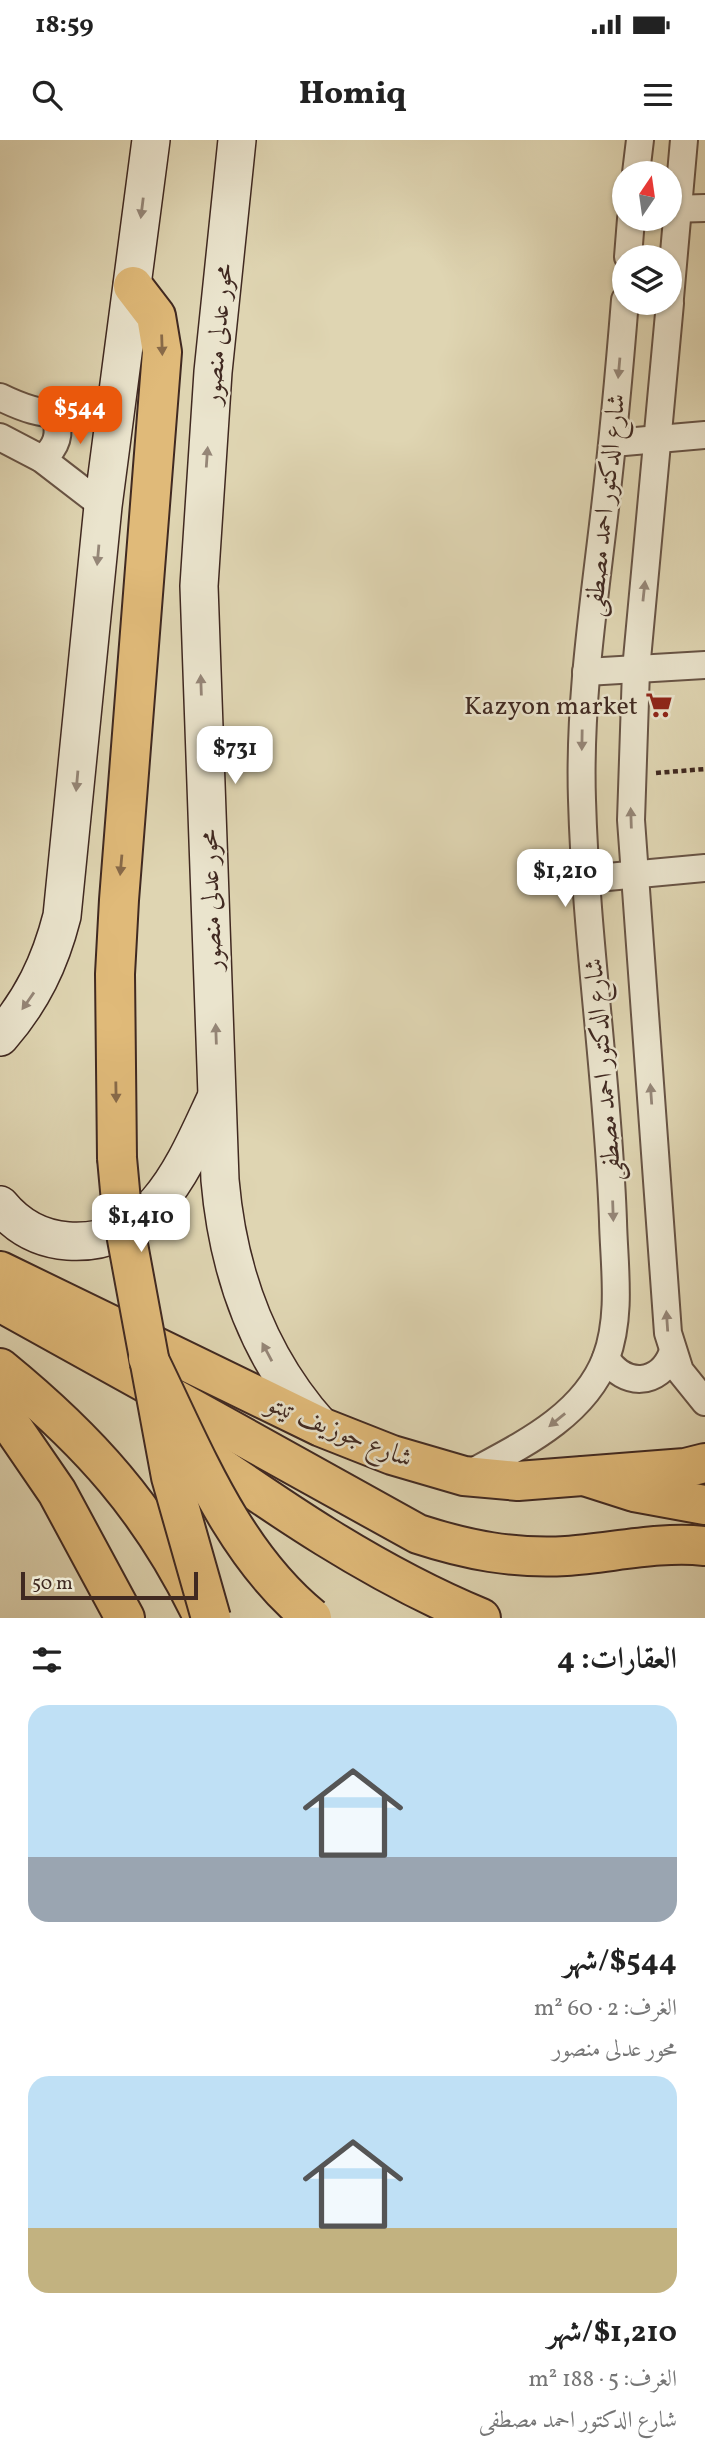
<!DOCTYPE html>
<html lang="ar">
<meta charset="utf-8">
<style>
:root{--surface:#fff;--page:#f2f2f2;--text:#222;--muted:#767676;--accent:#ea580c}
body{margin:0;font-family:Vollkorn,Amiri,serif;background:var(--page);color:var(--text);direction:rtl;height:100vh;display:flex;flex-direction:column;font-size:26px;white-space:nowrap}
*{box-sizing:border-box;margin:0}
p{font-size:23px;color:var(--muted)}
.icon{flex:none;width:38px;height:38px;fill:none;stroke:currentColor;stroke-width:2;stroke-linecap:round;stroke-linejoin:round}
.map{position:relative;height:1478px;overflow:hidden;direction:ltr}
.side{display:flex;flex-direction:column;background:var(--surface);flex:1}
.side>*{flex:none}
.needle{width:46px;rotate:13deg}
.controls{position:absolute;left:612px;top:21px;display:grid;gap:14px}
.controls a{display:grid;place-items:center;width:70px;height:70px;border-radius:50%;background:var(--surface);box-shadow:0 2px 5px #0004;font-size:35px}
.scale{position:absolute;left:21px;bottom:18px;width:177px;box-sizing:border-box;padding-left:7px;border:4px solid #402921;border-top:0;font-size:19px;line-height:24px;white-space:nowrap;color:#402921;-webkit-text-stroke:5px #eae4cd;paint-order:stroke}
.price{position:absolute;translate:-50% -60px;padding:0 16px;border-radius:14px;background:#fff;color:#222;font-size:23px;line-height:46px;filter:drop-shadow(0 2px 4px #0008)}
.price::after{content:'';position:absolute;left:50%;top:42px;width:21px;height:16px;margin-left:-10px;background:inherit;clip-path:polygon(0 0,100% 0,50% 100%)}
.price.selected{background:var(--accent);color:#fff}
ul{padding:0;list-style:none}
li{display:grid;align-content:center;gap:14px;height:371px;padding:0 28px}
li span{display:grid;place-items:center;height:217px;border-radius:21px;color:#555}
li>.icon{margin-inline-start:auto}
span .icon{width:126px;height:126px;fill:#fffc;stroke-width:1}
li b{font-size:30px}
h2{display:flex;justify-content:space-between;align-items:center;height:84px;padding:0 28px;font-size:30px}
.status{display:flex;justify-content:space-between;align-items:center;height:49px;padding:0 35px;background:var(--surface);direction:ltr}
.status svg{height:19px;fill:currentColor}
header{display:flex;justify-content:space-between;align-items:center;height:91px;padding:0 28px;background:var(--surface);font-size:32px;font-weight:800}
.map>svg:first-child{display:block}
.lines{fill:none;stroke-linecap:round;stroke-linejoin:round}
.street-casing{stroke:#685445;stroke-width:30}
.secondary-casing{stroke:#402921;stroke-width:40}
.primary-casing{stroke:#402921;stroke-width:42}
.highway-casing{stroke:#402921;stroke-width:42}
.path{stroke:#402921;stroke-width:4.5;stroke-dasharray:5 3.5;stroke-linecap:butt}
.street{stroke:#eae4cd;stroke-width:26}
.secondary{stroke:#eae4cd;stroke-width:37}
.primary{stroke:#e0ba79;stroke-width:38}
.highway{stroke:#e0ba79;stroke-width:38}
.primary-bridge-casing{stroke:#402921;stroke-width:42;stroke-linecap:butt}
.highway-bridge-casing{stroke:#402921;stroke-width:42;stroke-linecap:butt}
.primary-bridge{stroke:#e0ba79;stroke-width:38}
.highway-bridge{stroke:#e0ba79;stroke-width:38}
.oneway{fill:#958677}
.oneway2{fill:#886a49}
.labels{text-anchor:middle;stroke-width:5;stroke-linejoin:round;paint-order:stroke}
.street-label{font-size:26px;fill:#402921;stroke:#eae4cd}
.poi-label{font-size:26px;fill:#402921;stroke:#eae4cd;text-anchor:end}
</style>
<div class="status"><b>18:59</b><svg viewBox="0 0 49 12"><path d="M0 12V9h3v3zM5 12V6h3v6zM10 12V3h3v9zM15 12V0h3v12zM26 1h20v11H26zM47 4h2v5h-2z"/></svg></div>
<header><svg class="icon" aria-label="menu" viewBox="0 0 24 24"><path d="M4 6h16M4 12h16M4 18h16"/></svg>Homiq<svg class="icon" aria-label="search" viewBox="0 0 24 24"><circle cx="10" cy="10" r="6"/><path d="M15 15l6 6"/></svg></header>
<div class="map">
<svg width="705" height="1478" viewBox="0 0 705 1478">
<rect width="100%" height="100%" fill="#dfd5b2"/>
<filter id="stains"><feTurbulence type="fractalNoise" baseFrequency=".00286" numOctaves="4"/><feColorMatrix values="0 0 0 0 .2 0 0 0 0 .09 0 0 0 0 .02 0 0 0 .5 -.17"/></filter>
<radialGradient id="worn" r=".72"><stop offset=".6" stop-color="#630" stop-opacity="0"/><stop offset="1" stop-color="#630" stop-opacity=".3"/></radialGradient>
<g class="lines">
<defs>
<g id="street">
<polyline points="636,33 640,0"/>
<polyline points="670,69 705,68"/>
<polyline points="628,117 631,79"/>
<polyline points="670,158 684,0"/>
<polyline points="670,163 636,530 631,680 668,1193 680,1231 705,1262"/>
<path d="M0 257C49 281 70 278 118 255"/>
<polyline points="0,297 42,319 103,366"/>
<polyline points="613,303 705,295"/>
<path d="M42 319C57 307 61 294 55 276"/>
<polyline points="586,532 705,525"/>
<polyline points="586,739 705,728"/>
<path d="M606 1218C624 1247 659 1246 672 1214"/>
<path d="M465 1336C518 1307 583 1278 606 1218 622 1175 614 1125 613 1081 608 940 586 801 582 660 579 568 592 477 603 385 612 310 619 235 625 160"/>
</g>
<g id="secondary">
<path d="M237 0 213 232 199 446 220 1040C228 1133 258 1217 321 1287"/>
<path d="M0 897C32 860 50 823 62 776L103 366 151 0"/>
<path d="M0 1065C18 1087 40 1099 68 1101 153 1107 185 1024 215 960"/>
</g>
<g id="primary">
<polyline points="117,1018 115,834 119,760 162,212 156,176 133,146"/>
<polyline points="0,1131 321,1287 392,1315 464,1336 518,1341 685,1328 705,1323"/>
<polyline points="0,1269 57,1352 125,1478"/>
</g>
<g id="highway">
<path d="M0 1162 418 1394C467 1410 514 1419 566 1416 611 1413 659 1401 705 1406"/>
<path d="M0 1228C88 1300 151 1369 201 1473"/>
<path d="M180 1299C276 1366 372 1433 481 1478"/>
<polyline points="584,1336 634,1352 705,1365"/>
</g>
</defs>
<use href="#street" class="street-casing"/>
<use href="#secondary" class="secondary-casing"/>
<use href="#primary" class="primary-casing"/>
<use href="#highway" class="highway-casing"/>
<polyline class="path" points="656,633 705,629"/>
<use href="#street" class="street"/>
<use href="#secondary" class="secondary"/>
<use href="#primary" class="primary"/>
<use href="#highway" class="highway"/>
<defs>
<polyline id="primary-bridge" points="117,1018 122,1072 171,1337 211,1478"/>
<path id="highway-bridge" d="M148 1218C193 1309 231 1412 312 1478"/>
</defs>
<use href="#primary-bridge" class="primary-bridge-casing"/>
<use href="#highway-bridge" class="highway-bridge-casing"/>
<use href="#primary-bridge" class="primary-bridge"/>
<use href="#highway-bridge" class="highway-bridge"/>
</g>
<defs><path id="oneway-solid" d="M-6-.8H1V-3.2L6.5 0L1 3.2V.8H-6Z" transform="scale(1.75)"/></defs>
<g class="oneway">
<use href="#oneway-solid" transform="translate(142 68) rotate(97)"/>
<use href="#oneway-solid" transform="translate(619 228) rotate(95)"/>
<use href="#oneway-solid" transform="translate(207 317) rotate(-86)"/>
<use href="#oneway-solid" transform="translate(98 415) rotate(95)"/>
<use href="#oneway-solid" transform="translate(644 451) rotate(-84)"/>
<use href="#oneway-solid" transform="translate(201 545) rotate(-92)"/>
<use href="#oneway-solid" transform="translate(582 600) rotate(91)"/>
<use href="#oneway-solid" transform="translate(77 641) rotate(95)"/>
<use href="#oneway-solid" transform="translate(631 678) rotate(-92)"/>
<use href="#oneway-solid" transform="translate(28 861) rotate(125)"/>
<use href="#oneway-solid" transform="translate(216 894) rotate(-92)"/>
<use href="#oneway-solid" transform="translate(651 954) rotate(-94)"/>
<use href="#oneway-solid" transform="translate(613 1071) rotate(88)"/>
<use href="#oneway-solid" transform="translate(667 1181) rotate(-94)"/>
<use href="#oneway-solid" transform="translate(267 1212) rotate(-118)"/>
<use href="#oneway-solid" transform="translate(557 1280) rotate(141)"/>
</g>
<g class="oneway2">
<use href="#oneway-solid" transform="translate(162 205) rotate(88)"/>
<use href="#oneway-solid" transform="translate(121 725) rotate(95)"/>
<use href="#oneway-solid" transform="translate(116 952) rotate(89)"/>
</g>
<defs>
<symbol id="supermarket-bare" viewBox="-9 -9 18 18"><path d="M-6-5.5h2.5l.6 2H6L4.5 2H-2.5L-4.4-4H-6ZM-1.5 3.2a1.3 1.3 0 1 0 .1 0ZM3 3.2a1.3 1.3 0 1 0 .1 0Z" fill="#8f2418" stroke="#eae4cd" stroke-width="2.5" paint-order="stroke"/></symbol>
</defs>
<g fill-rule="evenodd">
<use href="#supermarket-bare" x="640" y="546" width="38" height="38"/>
</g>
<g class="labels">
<g class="street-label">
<text transform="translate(217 194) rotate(-85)" y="9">محور عدلى منصور</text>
<text transform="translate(604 365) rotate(-84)" y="9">شارع الدكتور احمد مصطفى</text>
<text transform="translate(210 760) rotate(-92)" y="9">محور عدلى منصور</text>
<text transform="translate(602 930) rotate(-95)" y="9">شارع الدكتور احمد مصطفى</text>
<text transform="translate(340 1290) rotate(22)" y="9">شارع جوزيف تيتو</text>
</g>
<g class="poi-label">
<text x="638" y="574">Kazyon market</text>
</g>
</g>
<rect width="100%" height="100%" filter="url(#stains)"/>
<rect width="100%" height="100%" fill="url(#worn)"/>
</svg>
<div class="controls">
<a><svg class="needle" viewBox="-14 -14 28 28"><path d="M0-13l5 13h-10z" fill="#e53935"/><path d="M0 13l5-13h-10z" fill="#767676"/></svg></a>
<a><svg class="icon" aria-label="layers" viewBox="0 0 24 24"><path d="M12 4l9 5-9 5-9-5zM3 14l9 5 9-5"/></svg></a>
</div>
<div class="scale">50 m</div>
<b class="price selected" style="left:80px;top:306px">$544</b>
<b class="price" style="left:235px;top:646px">$731</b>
<b class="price" style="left:565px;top:769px">$1,210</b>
<b class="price" style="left:141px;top:1114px">$1,410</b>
</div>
<section class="side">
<h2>العقارات: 4<svg class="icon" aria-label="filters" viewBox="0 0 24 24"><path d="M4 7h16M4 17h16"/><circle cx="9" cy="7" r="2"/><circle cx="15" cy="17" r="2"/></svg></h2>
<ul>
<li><span style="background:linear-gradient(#bfe0f5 70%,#9aa5b1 0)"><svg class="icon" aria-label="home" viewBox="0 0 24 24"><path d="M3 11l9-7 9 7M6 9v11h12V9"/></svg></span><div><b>$544/شهر</b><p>الغرف: 2 · 60 m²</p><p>محور عدلى منصور</p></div></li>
<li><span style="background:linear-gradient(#bfe0f5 70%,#c2b280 0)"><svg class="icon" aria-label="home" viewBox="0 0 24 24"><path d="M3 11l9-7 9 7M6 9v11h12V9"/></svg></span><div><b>$1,210/شهر</b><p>الغرف: 5 · 188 m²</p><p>شارع الدكتور احمد مصطفى</p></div></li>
</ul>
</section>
